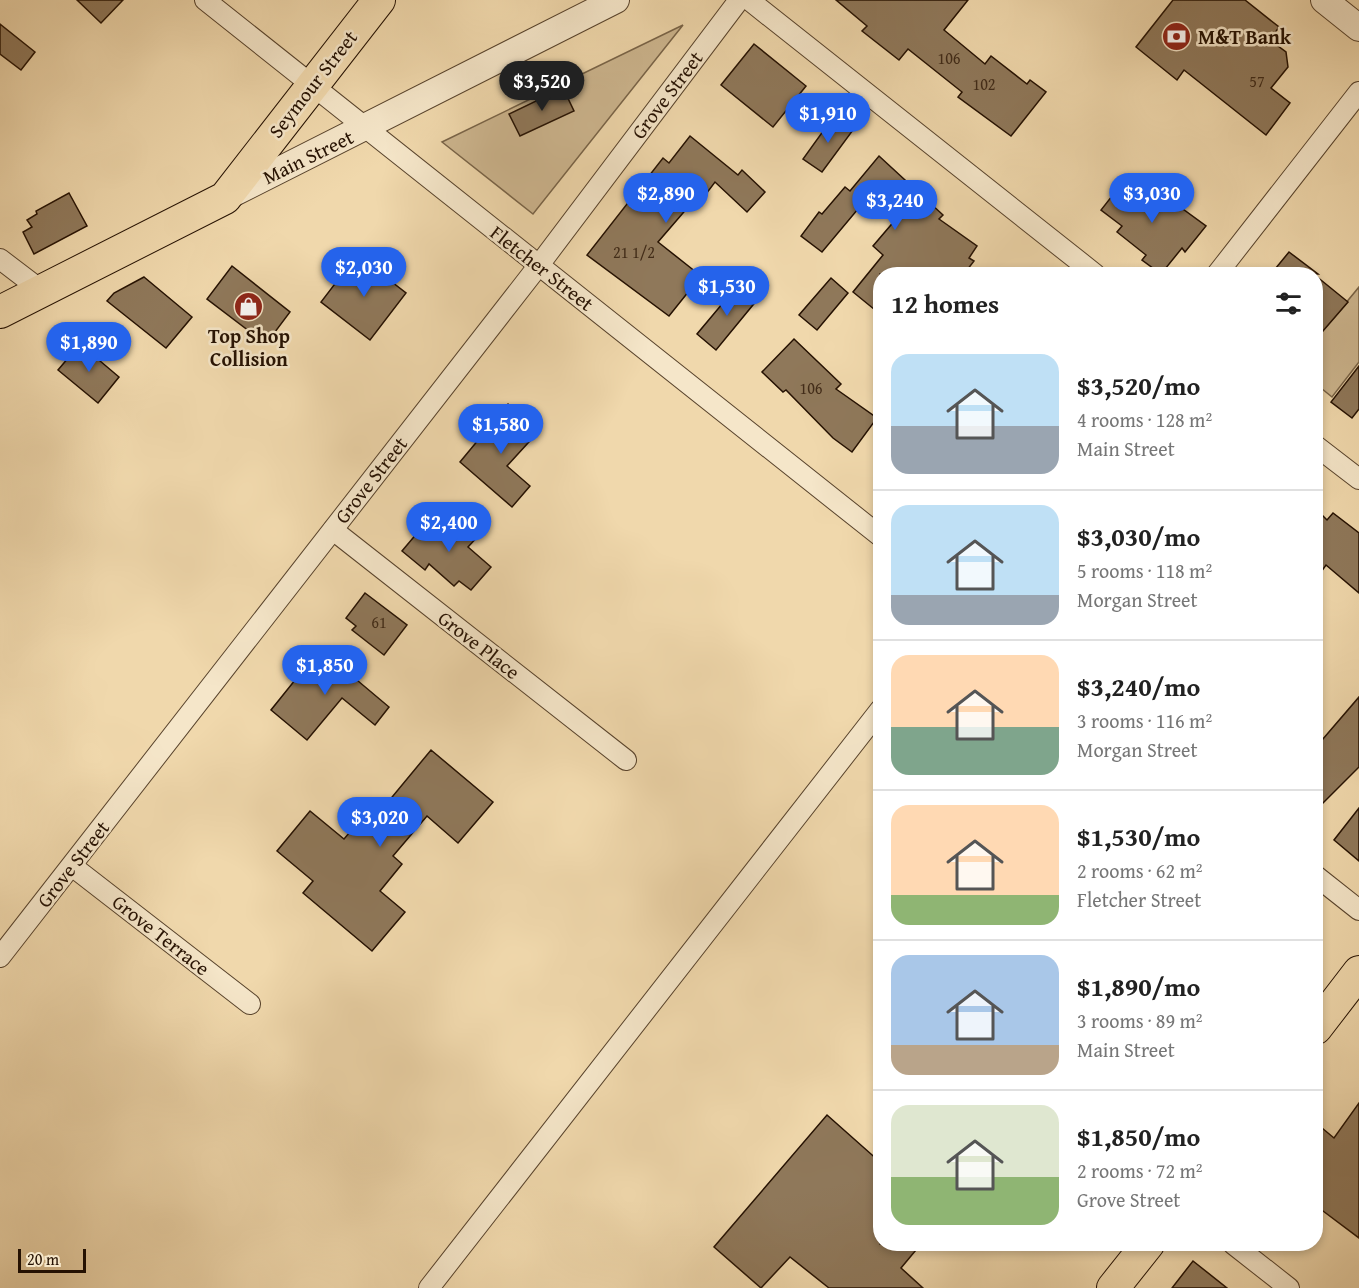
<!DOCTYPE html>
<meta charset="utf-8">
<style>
:root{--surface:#fff;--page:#f6f6f6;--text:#222;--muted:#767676;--line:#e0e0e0;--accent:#2563eb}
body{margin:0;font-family:"Gentium Book Plus",serif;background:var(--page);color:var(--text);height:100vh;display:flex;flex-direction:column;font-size:22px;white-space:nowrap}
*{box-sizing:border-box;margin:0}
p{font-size:20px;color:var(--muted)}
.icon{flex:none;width:33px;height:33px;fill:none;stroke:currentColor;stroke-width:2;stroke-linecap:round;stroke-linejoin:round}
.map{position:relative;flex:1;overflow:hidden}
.side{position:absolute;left:873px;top:267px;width:450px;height:984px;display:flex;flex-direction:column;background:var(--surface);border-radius:24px;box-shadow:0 3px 9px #0003}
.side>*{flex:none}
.scale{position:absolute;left:18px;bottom:15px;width:68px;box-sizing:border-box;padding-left:6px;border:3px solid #251102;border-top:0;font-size:16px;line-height:21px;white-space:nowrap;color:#251102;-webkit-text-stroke:4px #f5e6c9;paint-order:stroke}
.price{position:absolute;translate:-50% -51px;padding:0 14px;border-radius:21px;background:var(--accent);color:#fff;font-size:20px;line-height:39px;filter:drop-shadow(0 2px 3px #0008)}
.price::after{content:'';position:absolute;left:50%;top:36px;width:18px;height:14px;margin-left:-9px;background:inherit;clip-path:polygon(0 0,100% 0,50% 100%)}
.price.active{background:#222;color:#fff}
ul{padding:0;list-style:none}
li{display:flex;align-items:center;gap:18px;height:150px;padding:0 18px}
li+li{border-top:2px solid var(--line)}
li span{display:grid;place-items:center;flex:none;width:168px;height:120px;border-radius:18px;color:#555}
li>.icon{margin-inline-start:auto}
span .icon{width:72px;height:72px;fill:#fffc;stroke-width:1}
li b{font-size:26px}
h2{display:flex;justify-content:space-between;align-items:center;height:72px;padding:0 18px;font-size:26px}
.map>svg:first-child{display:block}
.green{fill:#cdb68f;stroke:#796448;stroke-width:1.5}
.building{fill:#8f785a;stroke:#251102;stroke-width:1.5}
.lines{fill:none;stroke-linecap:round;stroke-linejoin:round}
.minor-casing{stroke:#58432c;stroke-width:22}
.tertiary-casing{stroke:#58432c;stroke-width:28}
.primary-casing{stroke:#251102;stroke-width:34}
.minor{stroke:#f5e6c9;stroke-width:20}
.tertiary{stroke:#f5e6c9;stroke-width:26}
.primary{stroke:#f0d8ac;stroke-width:32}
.labels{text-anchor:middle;stroke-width:5;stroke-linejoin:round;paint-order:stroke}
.number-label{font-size:16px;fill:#402b18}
.poi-label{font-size:20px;font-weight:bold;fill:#251102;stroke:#f5e6c9;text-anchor:start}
.street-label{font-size:20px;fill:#251102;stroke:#f5e6c9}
</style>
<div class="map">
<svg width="1359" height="1288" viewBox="0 0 1359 1288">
<rect width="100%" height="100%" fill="#f0d8ac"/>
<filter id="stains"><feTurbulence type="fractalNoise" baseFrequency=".00333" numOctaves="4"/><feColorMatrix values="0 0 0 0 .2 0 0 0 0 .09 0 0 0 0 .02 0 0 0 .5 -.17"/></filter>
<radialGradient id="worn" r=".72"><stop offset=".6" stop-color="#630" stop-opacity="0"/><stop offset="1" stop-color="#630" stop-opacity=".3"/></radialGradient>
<g class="green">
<polygon points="683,25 533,214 442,142"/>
<polygon points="1359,287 1359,362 1332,397 1316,384 1316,339"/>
</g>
<g class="building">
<polygon points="77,0 123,0 101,23"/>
<polygon points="836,0 968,0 944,30 985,64 991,56 1027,84 1030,80 1046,92 1011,136 958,97 962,92 908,49 899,60 862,31 867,26"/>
<polygon points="1173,0 1245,0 1279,27 1270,40 1286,52 1288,67 1271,88 1290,103 1266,135 1184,70 1177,80 1136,47"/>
<polygon points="0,24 35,52 21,70 0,54"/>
<polygon points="754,44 806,86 773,127 721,85"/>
<polygon points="563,88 574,111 520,136 509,114"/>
<polygon points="834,116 853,130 822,172 803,159"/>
<polygon points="690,136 738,175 742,170 765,192 747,212 715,182 694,210 689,206 658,242 701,276 669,316 587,255 663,158 669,163"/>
<polygon points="879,156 943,215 939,219 977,246 969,258 974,261 964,274 880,274 880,314 853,292 883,255 873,246 896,219 868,197 822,252 801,236 819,212 822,214 845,187 850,191"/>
<polygon points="1127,177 1160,202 1165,196 1206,226 1185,252 1182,248 1161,274 1142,260 1146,255 1117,232 1122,226 1101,210"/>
<polygon points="69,193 87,226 34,254 23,232 32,227 27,220 37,214 36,211"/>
<polygon points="1289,252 1318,274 1271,274"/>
<polygon points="357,255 406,293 370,340 321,302"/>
<polygon points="232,266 290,312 266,344 207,299"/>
<polygon points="1316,276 1348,302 1316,339"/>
<polygon points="144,277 192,317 166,348 107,301 114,293"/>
<polygon points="831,278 848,293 817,330 799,315"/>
<polygon points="738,285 757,300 716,350 697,334"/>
<polygon points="794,339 841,384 836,389 877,418 852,452 833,438 786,390 783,392 762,372"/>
<polygon points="80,344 119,377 98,403 58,370"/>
<polygon points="1359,366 1359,409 1352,418 1331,402"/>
<polygon points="508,404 538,432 507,466 530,486 512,507 460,462"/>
<polygon points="1316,509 1327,520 1333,513 1359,533 1359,593 1326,565 1316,579"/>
<polygon points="429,519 448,535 462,519 480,534 468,547 491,567 471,590 459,581 454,586 429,564 425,570 402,551"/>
<polygon points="365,593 407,625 384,655 352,630 356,626 346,618"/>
<polygon points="320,649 389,707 375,725 342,698 307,740 271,710"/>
<polygon points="1359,697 1359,767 1316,810 1316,747"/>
<polygon points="431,750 493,802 458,843 427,816 393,856 402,864 380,891 405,912 372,951 303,893 313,881 277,851 310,811 344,839 356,825 364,831"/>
<polygon points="1359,808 1359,861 1334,840"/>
<polygon points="1359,1103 1359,1238 1323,1211 1316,1214 1316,1123 1334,1138"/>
<polygon points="827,1115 880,1162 880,1244 921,1244 901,1268 923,1288 829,1288 790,1257 761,1288 714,1247"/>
<polygon points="1193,1261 1227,1288 1172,1288"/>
</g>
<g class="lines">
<defs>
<g id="minor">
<polyline points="205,0 880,536"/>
<polyline points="749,0 1095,274"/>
<polyline points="0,259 42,291"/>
<polyline points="1217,274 1359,92"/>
<polyline points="1316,446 1359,479"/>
<polyline points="333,530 626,760"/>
<polyline points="72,866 250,1004"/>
<polyline points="1316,876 1359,910"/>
<polyline points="0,957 539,265 739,0"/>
<polyline points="1233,1244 1289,1288"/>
<polyline points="429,1288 880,710"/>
</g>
<g id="tertiary">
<polyline points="1324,0 1359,28"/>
<polyline points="228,196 616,0"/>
</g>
<g id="primary">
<polyline points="0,312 225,198 379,0"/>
<polyline points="1316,1028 1359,972"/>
<polyline points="1113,1288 1148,1244"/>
</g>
</defs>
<use href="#minor" class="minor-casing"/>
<use href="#tertiary" class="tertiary-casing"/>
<use href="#primary" class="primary-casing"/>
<use href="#minor" class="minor"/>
<use href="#tertiary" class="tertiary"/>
<use href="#primary" class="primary"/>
</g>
<defs>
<symbol id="bank-disc" viewBox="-11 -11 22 22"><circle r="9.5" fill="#8f2418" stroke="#f5e6c9"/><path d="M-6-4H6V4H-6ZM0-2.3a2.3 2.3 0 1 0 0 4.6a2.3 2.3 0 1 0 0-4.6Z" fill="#fff"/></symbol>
<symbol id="shop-disc" viewBox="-11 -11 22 22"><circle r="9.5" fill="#8f2418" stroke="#f5e6c9"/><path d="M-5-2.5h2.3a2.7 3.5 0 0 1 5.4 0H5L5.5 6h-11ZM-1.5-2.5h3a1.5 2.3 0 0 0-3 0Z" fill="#fff"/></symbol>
</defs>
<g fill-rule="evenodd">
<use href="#bank-disc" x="1160" y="20" width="33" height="33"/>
<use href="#shop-disc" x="232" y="290" width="33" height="33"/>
</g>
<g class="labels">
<g class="number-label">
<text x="949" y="64">106</text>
<text x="1257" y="87">57</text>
<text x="984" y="90">102</text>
<text x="634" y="258">21 1/2</text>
<text x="811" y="394">106</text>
<text x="379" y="628">61</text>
</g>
<g class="poi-label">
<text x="1198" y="44">M&amp;T Bank</text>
<text x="249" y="343" text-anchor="middle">Top Shop<tspan x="249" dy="23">Collision</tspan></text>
</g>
<g class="street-label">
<text transform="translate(313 84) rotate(-52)" y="7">Seymour Street</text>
<text transform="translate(667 95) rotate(-53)" y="7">Grove Street</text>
<text transform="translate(308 157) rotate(-26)" y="7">Main Street</text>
<text transform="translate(542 268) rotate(38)" y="7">Fletcher Street</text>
<text transform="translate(371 480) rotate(-52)" y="7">Grove Street</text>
<text transform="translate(479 645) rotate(38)" y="7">Grove Place</text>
<text transform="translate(73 864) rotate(-52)" y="7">Grove Street</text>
<text transform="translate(161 935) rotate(38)" y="7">Grove Terrace</text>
</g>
</g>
<rect width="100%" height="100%" filter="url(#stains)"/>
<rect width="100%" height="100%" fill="url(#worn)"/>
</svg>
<div class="scale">20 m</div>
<b class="price active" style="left:542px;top:112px">$3,520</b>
<b class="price" style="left:828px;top:144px">$1,910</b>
<b class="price" style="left:666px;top:224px">$2,890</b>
<b class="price" style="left:1152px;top:224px">$3,030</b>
<b class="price" style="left:895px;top:231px">$3,240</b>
<b class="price" style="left:364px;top:298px">$2,030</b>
<b class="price" style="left:727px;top:317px">$1,530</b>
<b class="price" style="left:89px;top:373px">$1,890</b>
<b class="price" style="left:501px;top:455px">$1,580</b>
<b class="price" style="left:449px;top:553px">$2,400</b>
<b class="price" style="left:325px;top:696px">$1,850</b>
<b class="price" style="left:380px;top:848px">$3,020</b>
<section class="side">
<h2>12 homes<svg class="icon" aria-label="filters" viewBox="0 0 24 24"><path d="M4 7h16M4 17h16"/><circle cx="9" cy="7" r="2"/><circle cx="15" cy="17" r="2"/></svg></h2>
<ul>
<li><span style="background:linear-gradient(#bfe0f5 60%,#9aa5b1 0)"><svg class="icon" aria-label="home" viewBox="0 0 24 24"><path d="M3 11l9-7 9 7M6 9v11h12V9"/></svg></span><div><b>$3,520/mo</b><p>4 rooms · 128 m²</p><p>Main Street</p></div></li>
<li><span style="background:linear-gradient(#bfe0f5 75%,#9aa5b1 0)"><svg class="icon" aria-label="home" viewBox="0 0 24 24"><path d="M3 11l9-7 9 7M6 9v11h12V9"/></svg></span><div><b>$3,030/mo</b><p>5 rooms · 118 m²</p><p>Morgan Street</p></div></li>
<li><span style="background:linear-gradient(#ffd9b3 60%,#7fa58c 0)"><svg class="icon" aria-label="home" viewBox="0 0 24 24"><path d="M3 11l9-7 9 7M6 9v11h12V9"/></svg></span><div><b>$3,240/mo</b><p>3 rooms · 116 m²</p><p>Morgan Street</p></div></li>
<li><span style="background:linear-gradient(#ffd9b3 75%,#8fb573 0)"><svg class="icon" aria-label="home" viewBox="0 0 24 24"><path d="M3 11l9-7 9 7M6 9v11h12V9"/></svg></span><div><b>$1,530/mo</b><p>2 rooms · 62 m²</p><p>Fletcher Street</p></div></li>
<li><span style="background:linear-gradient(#a9c7e8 75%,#b9a48a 0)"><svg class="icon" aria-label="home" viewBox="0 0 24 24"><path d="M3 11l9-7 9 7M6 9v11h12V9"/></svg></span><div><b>$1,890/mo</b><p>3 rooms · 89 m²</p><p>Main Street</p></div></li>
<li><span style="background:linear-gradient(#dfe7d0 60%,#8fb573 0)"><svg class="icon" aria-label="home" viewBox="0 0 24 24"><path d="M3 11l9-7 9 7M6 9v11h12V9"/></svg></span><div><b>$1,850/mo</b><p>2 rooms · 72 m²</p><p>Grove Street</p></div></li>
</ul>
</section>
</div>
